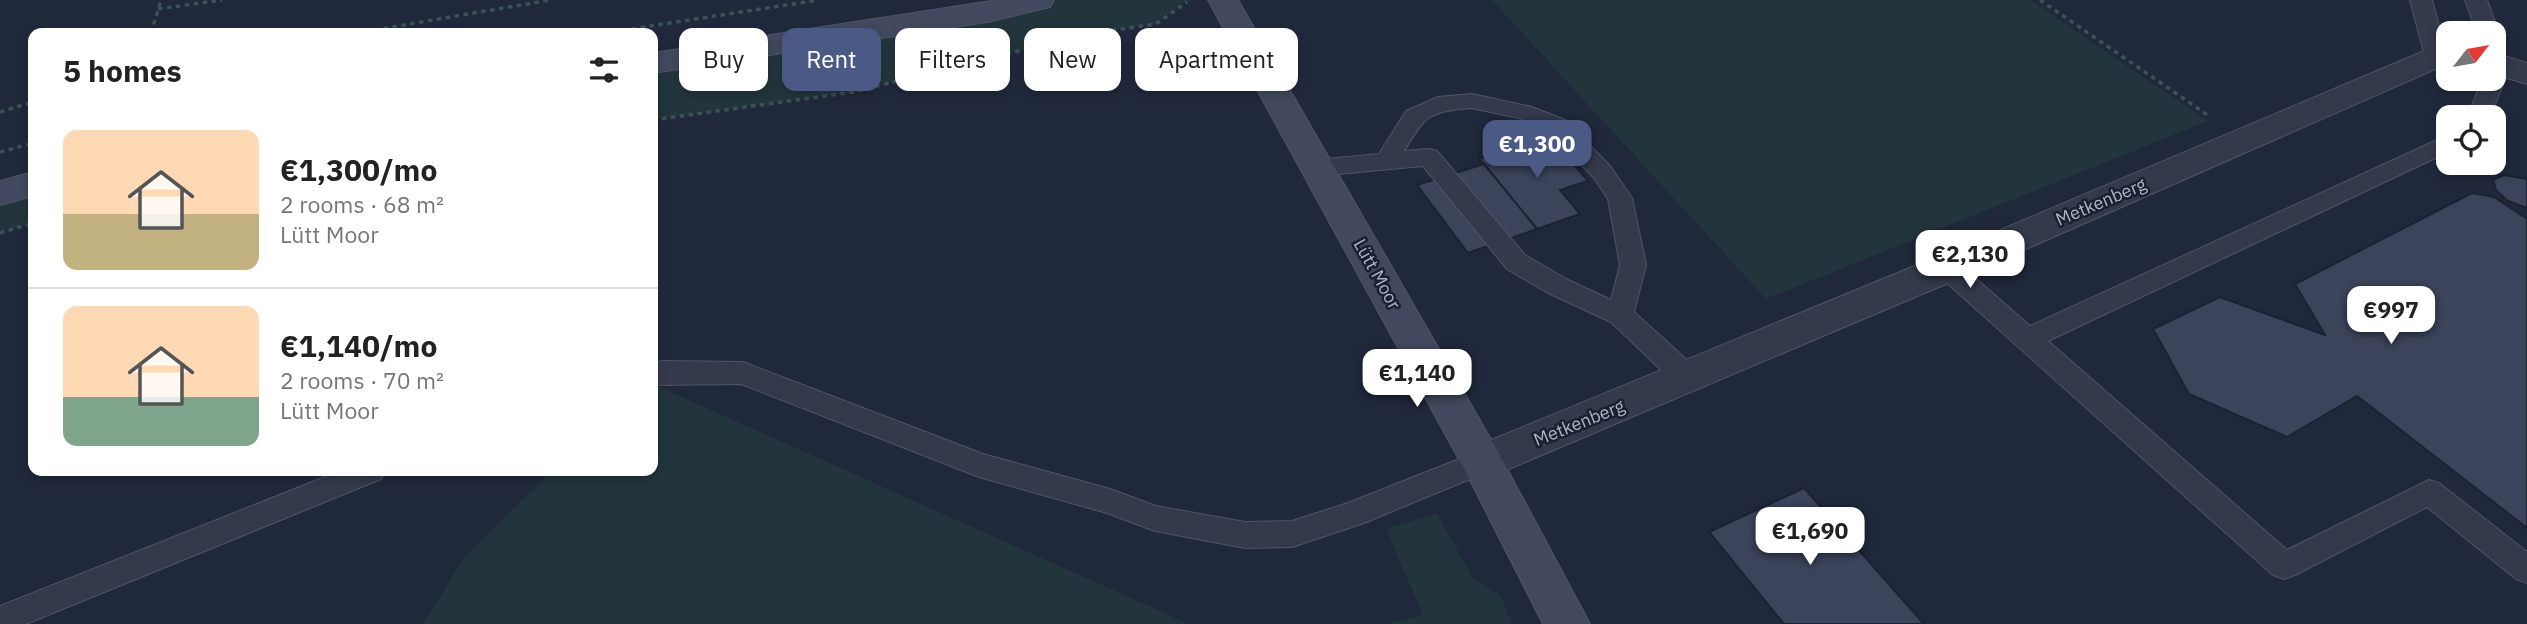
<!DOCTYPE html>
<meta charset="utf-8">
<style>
:root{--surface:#fff;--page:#f2f2f2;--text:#222;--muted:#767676;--line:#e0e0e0;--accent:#4b5985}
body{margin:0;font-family:"IBM Plex Sans",sans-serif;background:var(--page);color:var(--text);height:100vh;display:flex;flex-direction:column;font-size:26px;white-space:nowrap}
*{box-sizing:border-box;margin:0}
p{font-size:23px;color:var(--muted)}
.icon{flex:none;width:38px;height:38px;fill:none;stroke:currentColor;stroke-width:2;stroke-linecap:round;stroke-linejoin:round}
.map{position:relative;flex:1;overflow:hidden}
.sheet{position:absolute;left:28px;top:28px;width:630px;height:448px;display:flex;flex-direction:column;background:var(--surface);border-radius:14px;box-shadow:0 4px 10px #0003}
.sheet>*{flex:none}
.top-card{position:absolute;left:679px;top:28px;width:665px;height:63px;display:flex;gap:14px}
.needle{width:46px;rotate:59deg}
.controls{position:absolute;left:2436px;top:21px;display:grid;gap:14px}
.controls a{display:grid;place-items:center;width:70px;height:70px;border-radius:14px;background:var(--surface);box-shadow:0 4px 10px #0003;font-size:35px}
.price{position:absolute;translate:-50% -60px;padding:0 16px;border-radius:14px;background:#fff;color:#222;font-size:23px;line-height:46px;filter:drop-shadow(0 2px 4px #0008)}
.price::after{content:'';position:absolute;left:50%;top:42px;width:21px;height:16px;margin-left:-10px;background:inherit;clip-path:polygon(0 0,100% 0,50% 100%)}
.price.on{background:var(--accent);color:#fff}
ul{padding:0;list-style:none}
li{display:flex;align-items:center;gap:21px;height:175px;padding:0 35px}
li+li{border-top:2px solid var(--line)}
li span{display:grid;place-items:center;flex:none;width:196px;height:140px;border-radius:14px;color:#555}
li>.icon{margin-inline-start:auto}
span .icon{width:84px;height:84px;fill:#fffc;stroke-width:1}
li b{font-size:30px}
h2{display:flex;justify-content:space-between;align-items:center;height:84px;padding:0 35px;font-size:30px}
.tag{padding:0 24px;border-radius:14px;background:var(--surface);box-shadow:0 4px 10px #0003;font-size:24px;line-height:63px}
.tag.on{background:var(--accent);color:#fff}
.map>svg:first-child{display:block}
.green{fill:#22353c}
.building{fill:#3c445b;stroke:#1b2232;stroke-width:2}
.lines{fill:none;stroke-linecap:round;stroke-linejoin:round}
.service-casing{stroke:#4f5566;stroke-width:2}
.minor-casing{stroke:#4f5566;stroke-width:2}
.secondary-casing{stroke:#4f5566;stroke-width:2}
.path{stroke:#3d5156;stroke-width:3.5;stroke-dasharray:4.5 4.5;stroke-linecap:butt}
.service{fill:#343a4b;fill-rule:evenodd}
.minor{fill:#343a4b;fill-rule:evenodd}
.secondary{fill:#42495e;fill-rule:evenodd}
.labels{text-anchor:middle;stroke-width:5;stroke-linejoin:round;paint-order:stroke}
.street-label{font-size:18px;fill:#afb5c7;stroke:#192030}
</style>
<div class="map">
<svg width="2527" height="624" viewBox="0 0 2527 624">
<rect width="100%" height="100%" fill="#20283b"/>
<g class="green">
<polygon points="1039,0 1199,0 1182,3 1156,24 1087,34 853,92 653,120 653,63 987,12"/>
<polygon points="1492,0 2030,0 2208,121 1766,299"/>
<polygon points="33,184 33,223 0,233 0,193"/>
<polygon points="653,384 1189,624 423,624 464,558 552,471 653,471"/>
<polygon points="1437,513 1472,577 1501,596 1512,624 1386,624 1423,615 1386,529"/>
</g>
<g class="building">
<polygon points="1550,136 1588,181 1560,190 1580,214 1537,229 1479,159"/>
<polygon points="1484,164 1537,229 1468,253 1417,185"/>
<polygon points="2504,175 2527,179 2527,208 2508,201 2496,190 2493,180"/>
<polygon points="2472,193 2494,197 2527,219 2527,528 2357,396 2287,437 2189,394 2153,329 2220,297 2325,335 2295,284"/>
<polygon points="1804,488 1924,624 1784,624 1709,532"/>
</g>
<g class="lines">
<defs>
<g id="service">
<polygon points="2410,0 2432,0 2447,56 2444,61 2428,61 2425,56"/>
<polygon points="2465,0 2487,0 2499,33 2496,38 2494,33 2477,33"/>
<polygon points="2494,72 2502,74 2505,79 2490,117 2467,117 2483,79 2494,79"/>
<path d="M1472 94 1532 107 1565 120 1610 166 1632 198 1646 265 1634 312 1698 370 1702 378 1698 386 1688 389 1678 386 1611 322 1548 293 1507 269 1423 166 1316 176 1308 174 1304 168 1308 162 1316 160 1379 154 1406 111 1438 97ZM1472 108 1519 118 1549 130 1594 178 1608 199 1620 265 1611 300 1566 279 1525 255 1437 151 1429 149 1404 151C1427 114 1428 112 1472 108Z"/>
<polygon points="2448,135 2448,152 2048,341 2287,550 2429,480 2439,483 2527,552 2527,583 2516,579 2427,507 2295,575 2284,579 2273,575 1938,275 1934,268 1938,261 1947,259 1956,261 2030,326"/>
<polygon points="663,361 743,362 983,454 1110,489 1156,506 1245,522 1292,521 1348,503 1482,450 1492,454 1496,462 1492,470 1364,523 1292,547 1245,548 1155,531 1107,513 979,477 741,384 653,385 653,363"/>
<polygon points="340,471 385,471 381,479 26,624 0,624 0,606"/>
</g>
<g id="minor">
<polygon points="2436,46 2448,47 2448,67 2440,67 1960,278 1497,474 1482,479 1467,474 1461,462 1467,450 1934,258"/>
<polygon points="2494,53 2527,63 2527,84 2494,74"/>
</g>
<g id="secondary">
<polygon points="998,0 1054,0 1050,7 987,22 653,73 653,53"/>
<polygon points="1208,0 1238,0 1497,450 1590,624 1543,624 1467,474"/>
<polygon points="33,172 33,196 0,205 0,181"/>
</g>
</defs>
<use href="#service" class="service-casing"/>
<use href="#minor" class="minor-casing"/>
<use href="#secondary" class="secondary-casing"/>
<g class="path">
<polyline points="2040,0 2209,116"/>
<polyline points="158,9 222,0"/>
<polyline points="151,33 161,0"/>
<polyline points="357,33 550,0"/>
<polyline points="605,33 819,0"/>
<polyline points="0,112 33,102"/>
<polyline points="653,120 853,92 1087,34 1156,24 1187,2"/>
<polyline points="0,152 33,143"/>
<polyline points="0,233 33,223"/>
</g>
<use href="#service" class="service"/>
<use href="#minor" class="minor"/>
<use href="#secondary" class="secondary"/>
</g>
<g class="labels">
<g class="street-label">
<text transform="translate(2101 202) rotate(-23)" y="6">Metkenberg</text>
<text transform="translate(1377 274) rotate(61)" y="6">Lütt Moor</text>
<text transform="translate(1579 423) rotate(-22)" y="6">Metkenberg</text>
</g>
</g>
</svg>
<div class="controls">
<a><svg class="needle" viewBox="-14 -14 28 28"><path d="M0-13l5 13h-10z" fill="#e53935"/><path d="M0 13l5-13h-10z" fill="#767676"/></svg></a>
<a><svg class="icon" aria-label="locate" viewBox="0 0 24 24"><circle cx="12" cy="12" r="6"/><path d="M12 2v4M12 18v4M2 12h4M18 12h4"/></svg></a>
</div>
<b class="price on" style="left:1537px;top:180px">€1,300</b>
<b class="price" style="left:1970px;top:290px">€2,130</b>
<b class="price" style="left:2391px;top:346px">€997</b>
<b class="price" style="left:1417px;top:409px">€1,140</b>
<b class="price" style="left:1810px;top:567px">€1,690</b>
<div class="top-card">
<a class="tag">Buy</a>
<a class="tag on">Rent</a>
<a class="tag">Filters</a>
<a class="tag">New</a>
<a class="tag">Apartment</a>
</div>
<section class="sheet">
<h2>5 homes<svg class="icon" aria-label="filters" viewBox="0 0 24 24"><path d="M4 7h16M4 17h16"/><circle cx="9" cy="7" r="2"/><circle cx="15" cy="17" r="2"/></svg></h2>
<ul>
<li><span style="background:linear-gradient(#ffd9b3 60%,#c2b280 0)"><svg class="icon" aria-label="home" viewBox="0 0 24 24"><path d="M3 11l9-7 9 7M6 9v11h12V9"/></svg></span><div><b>€1,300/mo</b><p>2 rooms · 68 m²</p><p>Lütt Moor</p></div></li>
<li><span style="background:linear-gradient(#ffd9b3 65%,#7fa58c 0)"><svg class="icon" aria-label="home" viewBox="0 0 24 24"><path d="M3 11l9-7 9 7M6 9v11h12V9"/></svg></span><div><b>€1,140/mo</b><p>2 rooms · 70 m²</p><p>Lütt Moor</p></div></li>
</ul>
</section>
</div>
